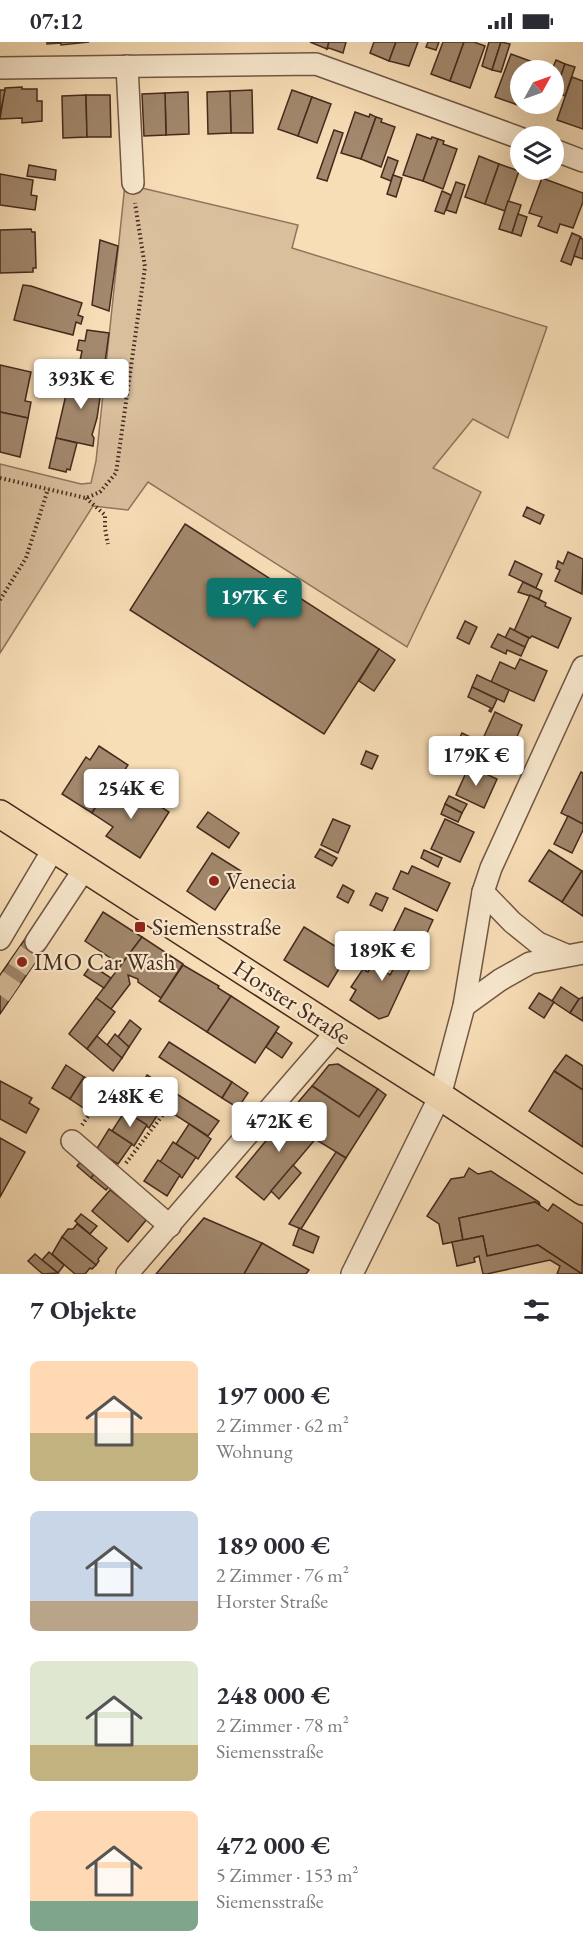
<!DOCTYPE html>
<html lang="de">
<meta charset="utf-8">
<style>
:root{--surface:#fff;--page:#f2f2f3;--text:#2b2b33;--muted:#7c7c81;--accent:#0f766e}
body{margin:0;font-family:"EB Garamond",serif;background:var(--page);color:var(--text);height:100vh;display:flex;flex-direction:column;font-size:22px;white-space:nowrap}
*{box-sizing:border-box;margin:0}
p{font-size:20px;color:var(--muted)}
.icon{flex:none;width:33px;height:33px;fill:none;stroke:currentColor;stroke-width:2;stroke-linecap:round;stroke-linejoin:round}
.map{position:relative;height:1232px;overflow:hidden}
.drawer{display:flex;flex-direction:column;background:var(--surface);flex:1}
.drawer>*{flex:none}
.needle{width:39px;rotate:50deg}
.buttons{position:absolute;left:510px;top:18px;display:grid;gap:12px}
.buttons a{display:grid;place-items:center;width:54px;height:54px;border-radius:50%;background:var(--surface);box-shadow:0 6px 24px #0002;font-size:30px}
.price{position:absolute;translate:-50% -51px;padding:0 14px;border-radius:6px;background:#fff;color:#222;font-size:20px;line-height:39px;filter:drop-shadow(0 2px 3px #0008)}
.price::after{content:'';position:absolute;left:50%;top:36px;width:18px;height:14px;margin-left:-9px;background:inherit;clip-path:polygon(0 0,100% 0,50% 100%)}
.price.selected{background:var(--accent);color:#fff}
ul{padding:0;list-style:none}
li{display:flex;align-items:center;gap:18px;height:150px;padding:0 30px}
li span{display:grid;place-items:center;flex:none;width:168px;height:120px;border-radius:9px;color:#555}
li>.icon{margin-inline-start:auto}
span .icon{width:72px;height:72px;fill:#fffc;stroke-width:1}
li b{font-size:26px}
h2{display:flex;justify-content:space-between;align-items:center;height:72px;padding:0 30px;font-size:26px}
.status{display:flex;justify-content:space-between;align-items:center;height:42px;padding:0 30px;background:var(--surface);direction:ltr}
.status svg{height:16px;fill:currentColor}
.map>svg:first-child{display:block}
.green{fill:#dabf9d;stroke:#90745d;stroke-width:1.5}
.building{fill:#a2886d;stroke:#452a1d;stroke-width:1.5}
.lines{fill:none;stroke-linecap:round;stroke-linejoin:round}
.minor-tunnel{stroke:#d4ba98;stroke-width:21;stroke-dasharray:21 10;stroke-linecap:butt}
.minor-casing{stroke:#725744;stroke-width:24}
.major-casing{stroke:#452a1d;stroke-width:30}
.path{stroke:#452a1d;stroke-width:4;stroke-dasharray:1.5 3;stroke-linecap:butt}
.minor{stroke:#faead0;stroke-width:21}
.major{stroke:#f8deb7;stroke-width:27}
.poi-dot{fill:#8f2418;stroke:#faead0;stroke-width:2}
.labels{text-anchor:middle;stroke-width:4.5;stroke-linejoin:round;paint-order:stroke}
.poi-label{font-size:24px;fill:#452a1d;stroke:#faead0;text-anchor:start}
.street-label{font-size:24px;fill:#452a1d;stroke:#faead0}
</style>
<div class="status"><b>07:12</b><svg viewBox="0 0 49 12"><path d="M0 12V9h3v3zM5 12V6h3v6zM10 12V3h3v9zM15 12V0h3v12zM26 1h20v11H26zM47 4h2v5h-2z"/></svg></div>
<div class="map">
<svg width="583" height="1232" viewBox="0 0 583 1232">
<rect width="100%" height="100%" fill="#f8deb7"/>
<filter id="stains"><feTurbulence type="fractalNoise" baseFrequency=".00333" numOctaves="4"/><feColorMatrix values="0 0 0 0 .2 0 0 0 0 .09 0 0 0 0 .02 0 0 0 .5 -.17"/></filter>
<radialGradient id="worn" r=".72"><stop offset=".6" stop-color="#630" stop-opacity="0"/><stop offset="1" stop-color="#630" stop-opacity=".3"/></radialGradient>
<polygon class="green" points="125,142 298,183 292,206 547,285 508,396 473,377 433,426 481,450 407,605 148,440 128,468 93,464 0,611 0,422 81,442 91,441 96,419"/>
<g class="building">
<polygon points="47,0 89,0 61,3 61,1 47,2"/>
<polygon points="310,0 329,0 327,7"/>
<polygon points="329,0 346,0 343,11 329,6 327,7"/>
<polygon points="374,0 396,0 389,19 370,11"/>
<polygon points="396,0 418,0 409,24 389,19"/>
<polygon points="428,0 439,0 436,8 426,5"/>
<polygon points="443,0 464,0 450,39 431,32"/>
<polygon points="464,0 474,0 485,4 470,46 450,39"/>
<polygon points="489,0 501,0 492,28 482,24"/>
<polygon points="501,0 510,2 501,30 492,28"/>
<polygon points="511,12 530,19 527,28 520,28 520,46 515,62 495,55"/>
<polygon points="556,18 565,22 555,50 552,28"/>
<polygon points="530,19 549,26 548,28 527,28"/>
<polygon points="565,22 575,25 565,54 555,50"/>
<polygon points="572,35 583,39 583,87 557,78"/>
<polygon points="22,45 22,47 37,47 37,59 42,59 42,79 22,81 22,76 0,77 5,46"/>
<polygon points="520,46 520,62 536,62 534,69 515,62"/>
<polygon points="0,48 5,48 0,72"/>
<polygon points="252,48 253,91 231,91 230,49"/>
<polygon points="292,48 312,55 298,94 278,87"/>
<polygon points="230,49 231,91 208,92 207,50"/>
<polygon points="188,50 189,92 166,93 165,51"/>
<polygon points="165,51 166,93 144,94 142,52"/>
<polygon points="86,53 87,95 63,96 62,54"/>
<polygon points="86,53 110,53 111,95 87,95"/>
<polygon points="312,55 331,62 317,101 298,94"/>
<polygon points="355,70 369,75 370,72 376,75 361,117 341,111"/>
<polygon points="376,75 382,77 381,80 395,85 381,125 361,117"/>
<polygon points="334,88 343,91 327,139 317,136"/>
<polygon points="417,92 431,97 432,95 438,97 423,139 403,133"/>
<polygon points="438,97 444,99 443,102 457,107 443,147 423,139"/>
<polygon points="479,114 499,122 485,162 465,155"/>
<polygon points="388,115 398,119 391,139 381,135"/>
<polygon points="499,122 519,129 505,169 485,162"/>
<polygon points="29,123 56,128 55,138 27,134"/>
<polygon points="0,132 33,138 31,153 37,154 35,168 0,163"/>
<polygon points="393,133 402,136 396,155 387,152"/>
<polygon points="542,136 583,151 583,160 573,186 560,182 557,191 538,184 542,175 529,171"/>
<polygon points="456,140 465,143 456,171 446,168"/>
<polygon points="442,149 451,153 444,172 435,169"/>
<polygon points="508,159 521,163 512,191 499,187"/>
<polygon points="518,172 527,175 521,194 512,191"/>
<polygon points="31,187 32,190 35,190 36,226 33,226 33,230 0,231 0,188"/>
<polygon points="572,191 581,195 571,223 561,219"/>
<polygon points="580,196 583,197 583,217 574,214"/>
<polygon points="100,198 118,204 109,269 92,263"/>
<polygon points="23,243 31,244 82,261 78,273 83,275 81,282 76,280 73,293 14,278"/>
<polygon points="87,288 109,291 103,335 78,328 82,309 77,308 79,298 85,299"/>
<polygon points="0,323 31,330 25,359 31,360 28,376 0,370"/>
<polygon points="79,329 103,335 97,376 92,393 94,396 93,404 56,396 68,344 76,346"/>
<polygon points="0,370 28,376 20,415 0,410"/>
<polygon points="56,396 77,401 70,428 67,427 66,430 49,426"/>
<polygon points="527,465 544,473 540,482 523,474"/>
<polygon points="185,482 379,607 324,692 130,568"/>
<polygon points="568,510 583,517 582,552 555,539 560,528 556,526 558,519 563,522"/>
<polygon points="515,519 542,532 536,546 509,533"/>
<polygon points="523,540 542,549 539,557 518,550"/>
<polygon points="530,553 546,561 545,564 571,576 558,606 532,594 530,596 514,589"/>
<polygon points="465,579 477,585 469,602 457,596"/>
<polygon points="510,586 529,596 525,605 505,596"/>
<polygon points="498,592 525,605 521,614 507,608 506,612 491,605"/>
<polygon points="379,607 395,618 374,649 359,639"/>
<polygon points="520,617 547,629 534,659 491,640 500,620 515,627"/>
<polygon points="477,633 509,648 504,660 472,645"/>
<polygon points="472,645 497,657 491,670 489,669 491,666 468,655"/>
<polygon points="495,670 522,683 509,713 481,701"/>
<polygon points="462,691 489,704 484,716 456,703"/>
<polygon points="456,703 483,715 478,726 451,713"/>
<polygon points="99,704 128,723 119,737 115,735 92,771 62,752 86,715 90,718"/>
<polygon points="366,709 378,714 372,727 361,722"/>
<polygon points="469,724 497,737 484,766 456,753"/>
<polygon points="581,730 583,731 583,782 561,771"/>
<polygon points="108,745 130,758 136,749 169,770 140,816 106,794 113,785 92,771"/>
<polygon points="449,754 467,762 462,771 445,762"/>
<polygon points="445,762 462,771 458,780 441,772"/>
<polygon points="208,770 239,791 229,806 197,785"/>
<polygon points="568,774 583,782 583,788 572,811 554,802"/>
<polygon points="333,777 350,784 338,811 321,803"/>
<polygon points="445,777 474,790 460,820 431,807"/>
<polygon points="320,807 337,816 332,824 315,815"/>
<polygon points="424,808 442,816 438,825 421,816"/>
<polygon points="549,808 582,829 562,860 529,839"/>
<polygon points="212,811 241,829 215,868 187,849"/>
<polygon points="412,824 450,841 437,869 393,847 401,829 408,832"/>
<polygon points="582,829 583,830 583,874 562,860"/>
<polygon points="343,843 354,849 348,861 337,855"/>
<polygon points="376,851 388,856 382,869 370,863"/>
<polygon points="405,866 433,878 419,908 391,895"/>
<polygon points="103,870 142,895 121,923 85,899"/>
<polygon points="304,885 348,912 328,945 284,918"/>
<polygon points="387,893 419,908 415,916 384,896"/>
<polygon points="27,894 45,906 0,972 0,933"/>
<polygon points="142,895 183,922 161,956 138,940 138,937 128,933 130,942 111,967 96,956"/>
<polygon points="383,895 415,916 388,974 379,977 350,958 356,948 351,945 363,927 368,930 373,922 390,933 397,921 375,907"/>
<polygon points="91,923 111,936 104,946 84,933"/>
<polygon points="183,923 219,944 218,946 231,954 207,990 159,959"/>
<polygon points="561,945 579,957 570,971 552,959"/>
<polygon points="539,951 554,960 544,976 529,966"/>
<polygon points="231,954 279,985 255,1021 207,990"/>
<polygon points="583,955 583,979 570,971 579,957"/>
<polygon points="96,956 115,970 87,1007 69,992"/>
<polygon points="130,978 141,987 129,1005 118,995"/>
<polygon points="276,990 292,1001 282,1016 266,1005"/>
<polygon points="115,992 129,1005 122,1016 107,1003"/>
<polygon points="97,994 122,1016 113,1029 87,1007"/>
<polygon points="169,1000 232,1040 222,1056 159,1015"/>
<polygon points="566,1013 583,1024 583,1048 554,1029"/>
<polygon points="338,1022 378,1047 359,1075 312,1044 329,1023"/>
<polygon points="66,1023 84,1035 70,1057 52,1046"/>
<polygon points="554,1029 583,1048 583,1105 529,1069"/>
<polygon points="147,1033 219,1079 208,1094 138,1049"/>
<polygon points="84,1035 102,1046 88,1069 70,1057"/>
<polygon points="0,1039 32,1056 29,1061 39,1067 26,1091 0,1077"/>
<polygon points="232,1040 248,1051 238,1066 222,1056"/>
<polygon points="312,1044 359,1075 378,1047 386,1053 346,1116 315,1097 323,1088 294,1065"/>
<polygon points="140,1051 163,1065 149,1086 127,1070"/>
<polygon points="294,1065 323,1088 264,1158 236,1135"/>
<polygon points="125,1069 147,1083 134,1104 112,1089"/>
<polygon points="189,1082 211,1097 198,1117 176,1102"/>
<polygon points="109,1087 132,1102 118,1122 96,1108"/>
<polygon points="0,1096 25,1110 0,1155"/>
<polygon points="173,1100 196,1115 182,1136 160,1120"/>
<polygon points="336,1110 346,1116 301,1187 289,1182"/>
<polygon points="84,1115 98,1127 91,1136 77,1124"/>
<polygon points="158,1118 180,1133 167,1154 144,1139"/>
<polygon points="293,1123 301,1131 279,1157 271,1149"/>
<polygon points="469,1126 478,1132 491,1129 539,1160 540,1163 535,1160 459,1176 463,1198 443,1202 439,1182 427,1174 451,1137 464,1135"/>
<polygon points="98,1127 113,1140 106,1148 91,1136"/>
<polygon points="110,1148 147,1177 128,1200 92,1169"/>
<polygon points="535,1160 548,1169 553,1162 583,1182 582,1232 538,1203 487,1214 483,1194 463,1198 459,1176"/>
<polygon points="81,1172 97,1184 90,1192 75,1179"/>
<polygon points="204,1176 262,1201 244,1232 156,1232"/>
<polygon points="77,1182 107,1206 98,1217 99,1219 96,1223 62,1195 68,1187 73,1187"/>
<polygon points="299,1186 319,1195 313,1211 293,1203"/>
<polygon points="483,1194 487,1214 538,1203 582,1232 557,1232 560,1224 550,1218 487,1232 483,1232 479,1214 474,1216 475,1220 457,1224 452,1200"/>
<polygon points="62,1195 96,1223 92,1227 90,1226 85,1232 75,1232 52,1212"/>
<polygon points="262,1201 309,1228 306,1232 244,1232"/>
<polygon points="49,1210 64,1223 58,1231 42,1218"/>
<polygon points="35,1212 42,1218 58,1231 43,1232 38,1228 28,1219"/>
</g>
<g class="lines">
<polyline class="minor-tunnel" points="0,953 36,900"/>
<defs>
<g id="minor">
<polyline points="127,24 133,141"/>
<polyline points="0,26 316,22 520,96"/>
<polyline points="554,108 583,119"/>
<polyline points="483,850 512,880 538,901 566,913"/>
<polyline points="0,897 54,806"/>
<polyline points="36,900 85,826"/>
<polyline points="464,964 500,938 530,921 583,911"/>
<polyline points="72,1099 170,1184"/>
<polyline points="127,1232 337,989"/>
<polyline points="352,1232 440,1054 464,964 483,850 491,826 583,625"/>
</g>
<polyline id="major" points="0,772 337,989 440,1054 583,1149"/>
</defs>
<use href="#minor" class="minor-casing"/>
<use href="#major" class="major-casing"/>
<g class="path">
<polyline points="0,436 86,456 100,450 116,431 145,225 135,161"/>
<polyline points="86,456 105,473 105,487 108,502"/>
<polyline points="0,558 26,516 48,447"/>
<polyline points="82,1083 112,1039"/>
<polyline points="126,1121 165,1070"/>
</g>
<use href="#minor" class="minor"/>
<use href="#major" class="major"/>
</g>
<g class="poi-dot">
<circle cx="214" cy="839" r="6"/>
<rect x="134" y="879" width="12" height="12" rx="3"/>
<circle cx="22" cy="920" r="6"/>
</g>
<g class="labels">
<g class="poi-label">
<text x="226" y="847">Venecia</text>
<text x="152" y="893">Siemensstraße</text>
<text x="34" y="928">IMO Car Wash</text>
</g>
<g class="street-label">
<text transform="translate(292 960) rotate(33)" y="8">Horster Straße</text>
</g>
</g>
<rect width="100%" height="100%" filter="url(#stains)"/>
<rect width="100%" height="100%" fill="url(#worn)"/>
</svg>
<div class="buttons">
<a><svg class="needle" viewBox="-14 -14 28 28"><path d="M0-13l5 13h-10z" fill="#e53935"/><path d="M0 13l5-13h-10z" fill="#7c7c81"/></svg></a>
<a><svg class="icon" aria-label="layers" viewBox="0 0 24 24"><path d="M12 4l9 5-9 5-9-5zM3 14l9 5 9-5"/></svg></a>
</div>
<b class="price" style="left:81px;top:368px">393K €</b>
<b class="price selected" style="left:254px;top:587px">197K €</b>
<b class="price" style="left:476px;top:745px">179K €</b>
<b class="price" style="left:131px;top:778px">254K €</b>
<b class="price" style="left:382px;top:940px">189K €</b>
<b class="price" style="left:130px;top:1086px">248K €</b>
<b class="price" style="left:279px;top:1111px">472K €</b>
</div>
<section class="drawer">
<h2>7 Objekte<svg class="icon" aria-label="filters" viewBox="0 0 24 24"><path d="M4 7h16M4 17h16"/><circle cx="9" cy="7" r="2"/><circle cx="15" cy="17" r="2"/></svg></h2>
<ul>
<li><span style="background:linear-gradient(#ffd9b3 60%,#c2b280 0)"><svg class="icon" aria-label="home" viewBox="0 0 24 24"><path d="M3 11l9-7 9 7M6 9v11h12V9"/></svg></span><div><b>197 000 €</b><p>2 Zimmer · 62 m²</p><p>Wohnung</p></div></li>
<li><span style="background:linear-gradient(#c9d6e8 75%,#b9a48a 0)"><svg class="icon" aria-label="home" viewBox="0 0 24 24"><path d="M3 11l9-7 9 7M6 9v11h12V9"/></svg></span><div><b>189 000 €</b><p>2 Zimmer · 76 m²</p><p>Horster Straße</p></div></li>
<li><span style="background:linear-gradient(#dfe7d0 70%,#c2b280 0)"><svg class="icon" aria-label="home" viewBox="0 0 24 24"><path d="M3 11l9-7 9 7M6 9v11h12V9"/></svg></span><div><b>248 000 €</b><p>2 Zimmer · 78 m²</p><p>Siemensstraße</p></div></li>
<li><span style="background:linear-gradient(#ffd9b3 75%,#7fa58c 0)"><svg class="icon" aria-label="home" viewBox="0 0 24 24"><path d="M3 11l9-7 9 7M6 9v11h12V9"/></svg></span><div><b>472 000 €</b><p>5 Zimmer · 153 m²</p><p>Siemensstraße</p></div></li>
</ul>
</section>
